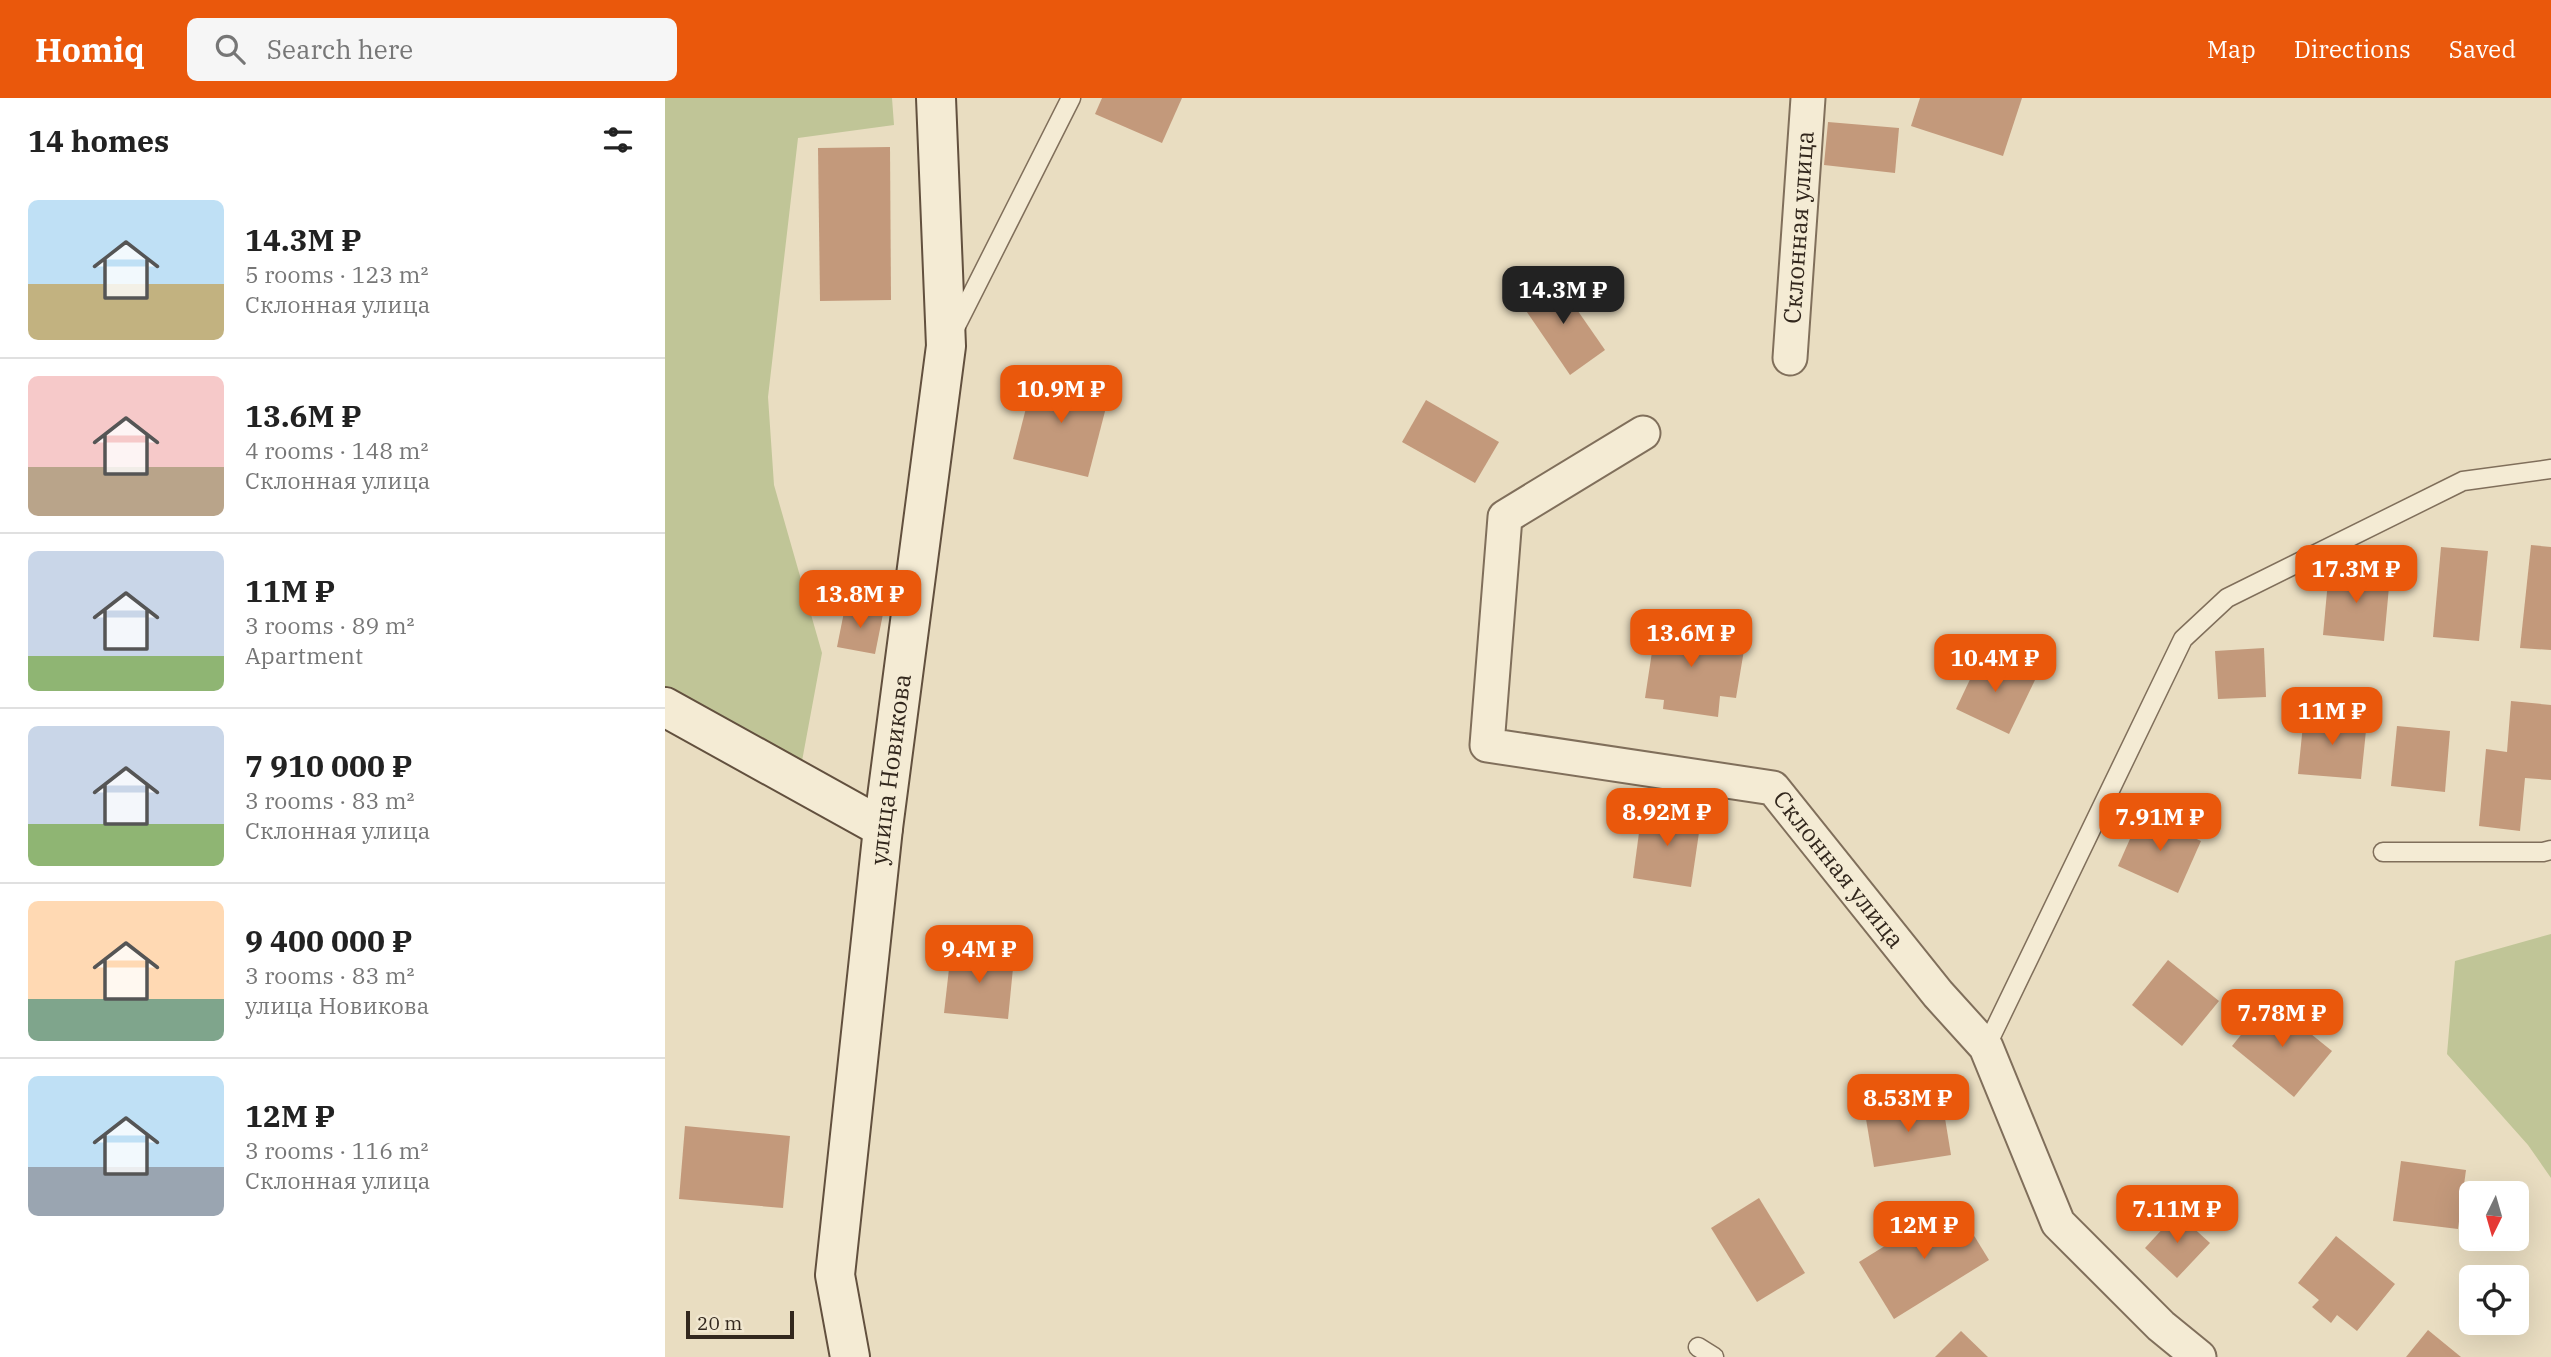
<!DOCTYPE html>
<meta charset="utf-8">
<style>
:root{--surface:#fff;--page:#f6f6f6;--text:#222;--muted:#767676;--line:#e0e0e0;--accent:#ea580c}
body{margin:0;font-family:"IBM Plex Serif",serif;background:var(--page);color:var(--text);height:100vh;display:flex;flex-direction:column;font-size:26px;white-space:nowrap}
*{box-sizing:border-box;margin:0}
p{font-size:23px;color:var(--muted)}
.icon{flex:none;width:38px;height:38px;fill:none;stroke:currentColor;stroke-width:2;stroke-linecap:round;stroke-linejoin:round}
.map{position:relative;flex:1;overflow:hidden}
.details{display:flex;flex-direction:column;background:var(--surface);width:665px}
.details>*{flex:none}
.needle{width:46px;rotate:185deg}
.tools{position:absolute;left:1794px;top:1083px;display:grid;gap:14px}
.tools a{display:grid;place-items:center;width:70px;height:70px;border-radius:10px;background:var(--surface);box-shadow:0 7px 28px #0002;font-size:35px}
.scale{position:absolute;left:21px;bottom:18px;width:108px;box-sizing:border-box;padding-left:7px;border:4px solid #32271d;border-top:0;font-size:19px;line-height:24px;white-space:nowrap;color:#32271d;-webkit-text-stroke:5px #f1e7d0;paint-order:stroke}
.price{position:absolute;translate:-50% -60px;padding:0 16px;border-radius:14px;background:var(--accent);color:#fff;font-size:23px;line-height:46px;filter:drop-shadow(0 2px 4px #0008)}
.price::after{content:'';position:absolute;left:50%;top:42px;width:21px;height:16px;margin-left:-10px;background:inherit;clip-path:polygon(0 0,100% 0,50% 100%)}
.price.on{background:#222;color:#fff}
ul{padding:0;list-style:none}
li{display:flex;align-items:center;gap:21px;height:175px;padding:0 28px}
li+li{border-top:2px solid var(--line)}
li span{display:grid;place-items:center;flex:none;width:196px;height:140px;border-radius:10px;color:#555}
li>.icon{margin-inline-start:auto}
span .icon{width:84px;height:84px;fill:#fffc;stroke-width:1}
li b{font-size:30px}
h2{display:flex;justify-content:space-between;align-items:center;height:84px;padding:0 28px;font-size:30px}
header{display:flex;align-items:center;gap:42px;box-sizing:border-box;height:98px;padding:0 35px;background:var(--accent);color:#fff}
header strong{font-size:33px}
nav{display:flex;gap:38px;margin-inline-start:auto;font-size:24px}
.search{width:490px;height:63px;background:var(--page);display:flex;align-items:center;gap:18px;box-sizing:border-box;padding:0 24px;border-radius:10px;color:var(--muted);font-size:26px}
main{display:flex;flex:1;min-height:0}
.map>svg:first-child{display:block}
.green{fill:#c0c597}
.building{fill:#c3997b}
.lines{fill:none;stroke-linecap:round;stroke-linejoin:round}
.lane-casing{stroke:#806f5b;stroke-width:21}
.street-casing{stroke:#806f5b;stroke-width:37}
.secondary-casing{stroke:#62503e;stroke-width:42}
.lane{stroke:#f4ebd4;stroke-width:18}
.street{stroke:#f4ebd4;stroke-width:33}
.secondary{stroke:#f4ebd4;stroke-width:38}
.labels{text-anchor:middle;stroke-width:7;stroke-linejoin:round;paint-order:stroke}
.street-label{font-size:24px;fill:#32271d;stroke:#f1e7d0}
</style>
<header>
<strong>Homiq</strong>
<div class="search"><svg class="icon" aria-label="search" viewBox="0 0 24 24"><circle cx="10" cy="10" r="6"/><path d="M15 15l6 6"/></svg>Search here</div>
<nav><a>Map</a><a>Directions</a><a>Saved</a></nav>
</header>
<main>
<section class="details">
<h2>14 homes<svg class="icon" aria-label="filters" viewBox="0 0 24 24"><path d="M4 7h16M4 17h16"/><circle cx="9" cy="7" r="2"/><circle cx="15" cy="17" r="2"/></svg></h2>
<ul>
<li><span style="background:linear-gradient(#bfe0f5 60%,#c2b280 0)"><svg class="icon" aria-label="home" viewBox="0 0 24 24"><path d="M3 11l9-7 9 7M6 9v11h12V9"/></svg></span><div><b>14.3M ₽</b><p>5 rooms · 123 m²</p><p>Склонная улица</p></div></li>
<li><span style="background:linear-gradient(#f6c9c9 65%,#b9a48a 0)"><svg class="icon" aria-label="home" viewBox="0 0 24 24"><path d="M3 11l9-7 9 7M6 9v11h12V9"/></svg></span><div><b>13.6M ₽</b><p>4 rooms · 148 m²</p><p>Склонная улица</p></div></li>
<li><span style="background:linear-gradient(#c9d6e8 75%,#8fb573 0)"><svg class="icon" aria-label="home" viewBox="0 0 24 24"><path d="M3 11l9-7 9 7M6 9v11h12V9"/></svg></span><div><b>11M ₽</b><p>3 rooms · 89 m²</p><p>Apartment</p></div></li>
<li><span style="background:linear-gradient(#c9d6e8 70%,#8fb573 0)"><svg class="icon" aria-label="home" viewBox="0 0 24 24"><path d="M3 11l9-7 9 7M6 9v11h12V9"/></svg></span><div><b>7 910 000 ₽</b><p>3 rooms · 83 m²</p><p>Склонная улица</p></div></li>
<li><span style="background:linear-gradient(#ffd9b3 70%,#7fa58c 0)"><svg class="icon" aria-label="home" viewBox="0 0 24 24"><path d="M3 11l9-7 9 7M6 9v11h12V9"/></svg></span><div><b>9 400 000 ₽</b><p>3 rooms · 83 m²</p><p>улица Новикова</p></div></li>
<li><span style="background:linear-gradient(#bfe0f5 65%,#9aa5b1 0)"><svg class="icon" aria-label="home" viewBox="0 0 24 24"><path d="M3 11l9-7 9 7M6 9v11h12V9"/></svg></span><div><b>12M ₽</b><p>3 rooms · 116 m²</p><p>Склонная улица</p></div></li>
</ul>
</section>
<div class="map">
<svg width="1886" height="1259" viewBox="0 0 1886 1259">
<rect width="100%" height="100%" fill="#e9ddc1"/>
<g class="green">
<polygon points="0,0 227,0 229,27 133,40 103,299 109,387 157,555 137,663 0,596"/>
<polygon points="1886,836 1886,1080 1863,1047 1782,956 1790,863"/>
</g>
<g class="building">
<polygon points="437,0 517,0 497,45 430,16"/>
<polygon points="1255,0 1357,0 1338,58 1246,28"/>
<polygon points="1163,24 1234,30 1230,75 1159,67"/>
<polygon points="225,49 226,202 155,203 153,50"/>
<polygon points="890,180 940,252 905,277 855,204"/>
<polygon points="370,275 445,294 423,379 348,361"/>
<polygon points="761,302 834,344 810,385 737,344"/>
<polygon points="1866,447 1886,449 1886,552 1855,550"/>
<polygon points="1776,449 1823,453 1814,543 1768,539"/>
<polygon points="1664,472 1725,478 1719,543 1658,537"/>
<polygon points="180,509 218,516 210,556 172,549"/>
<polygon points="992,521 1047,530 1044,547 1079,552 1071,600 1055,598 1053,619 998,611 999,602 980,600"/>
<polygon points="1599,550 1601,599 1553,601 1550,553"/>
<polygon points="1317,556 1370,582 1344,636 1291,611"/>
<polygon points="1846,603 1886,607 1886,682 1860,680 1855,733 1814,728 1821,651 1842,654"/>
<polygon points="1639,617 1702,623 1696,681 1633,676"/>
<polygon points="1732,628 1785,633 1780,694 1726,688"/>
<polygon points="977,712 1036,721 1026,789 968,780"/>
<polygon points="1476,716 1536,743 1513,795 1453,768"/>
<polygon points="286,853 349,860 343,921 279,915"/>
<polygon points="1503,862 1554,903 1517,948 1467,907"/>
<polygon points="1604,902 1667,953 1629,999 1567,948"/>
<polygon points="1277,1002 1286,1057 1209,1069 1200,1015"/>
<polygon points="20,1028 125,1038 118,1110 14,1101"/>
<polygon points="1736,1063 1801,1072 1793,1131 1728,1123"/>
<polygon points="1094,1100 1140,1175 1092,1204 1046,1130"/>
<polygon points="1289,1105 1324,1162 1229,1221 1194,1164"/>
<polygon points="1512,1115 1545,1145 1512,1180 1480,1150"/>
<polygon points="1671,1138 1730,1186 1692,1233 1672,1217 1666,1225 1647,1209 1654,1202 1633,1185"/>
<polygon points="1763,1232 1796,1259 1741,1259"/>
<polygon points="1296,1233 1323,1259 1270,1259"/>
</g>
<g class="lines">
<defs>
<g id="lane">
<polyline points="289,232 406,0"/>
<polyline points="1718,754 1878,754 1886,752"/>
<polyline points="1321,949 1518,541 1562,500 1798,383 1886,371"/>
<polyline points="1033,1249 1049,1259"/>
</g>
<g id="street">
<path id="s1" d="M1125 260 1143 0"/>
<path id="s2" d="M978 335 840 419 822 647 1108 690 1273 896 1321 949 1393 1125 1496 1228 1534 1259"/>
</g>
<g id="secondary">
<polyline points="0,609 218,730"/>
<path id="s3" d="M185 1259 170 1177 218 730 281 248 271 0"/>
</g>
</defs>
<use href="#lane" class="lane-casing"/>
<use href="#street" class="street-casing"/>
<use href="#secondary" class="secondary-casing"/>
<use href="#lane" class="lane"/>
<use href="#street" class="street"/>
<use href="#secondary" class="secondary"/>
</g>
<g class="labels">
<g class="street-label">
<text dy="8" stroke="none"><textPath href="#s1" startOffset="131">Склонная улица</textPath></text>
<text dy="8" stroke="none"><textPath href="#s3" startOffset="592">улица Новикова</textPath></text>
<text dy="8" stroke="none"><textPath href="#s2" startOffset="784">Склонная улица</textPath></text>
</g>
</g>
</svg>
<div class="tools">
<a><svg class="needle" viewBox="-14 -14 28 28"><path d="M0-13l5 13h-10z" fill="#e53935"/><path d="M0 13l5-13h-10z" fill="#767676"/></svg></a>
<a><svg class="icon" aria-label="locate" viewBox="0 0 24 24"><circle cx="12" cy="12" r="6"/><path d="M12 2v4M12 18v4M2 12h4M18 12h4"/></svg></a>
</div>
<div class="scale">20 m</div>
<b class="price on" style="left:898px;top:228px">14.3M ₽</b>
<b class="price" style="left:396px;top:327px">10.9M ₽</b>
<b class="price" style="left:1691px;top:507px">17.3M ₽</b>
<b class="price" style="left:195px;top:532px">13.8M ₽</b>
<b class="price" style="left:1026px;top:571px">13.6M ₽</b>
<b class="price" style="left:1330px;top:596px">10.4M ₽</b>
<b class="price" style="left:1667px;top:649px">11M ₽</b>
<b class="price" style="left:1002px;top:750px">8.92M ₽</b>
<b class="price" style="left:1495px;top:755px">7.91M ₽</b>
<b class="price" style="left:314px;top:887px">9.4M ₽</b>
<b class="price" style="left:1617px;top:951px">7.78M ₽</b>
<b class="price" style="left:1243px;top:1036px">8.53M ₽</b>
<b class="price" style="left:1512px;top:1147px">7.11M ₽</b>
<b class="price" style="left:1259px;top:1163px">12M ₽</b>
</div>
</main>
